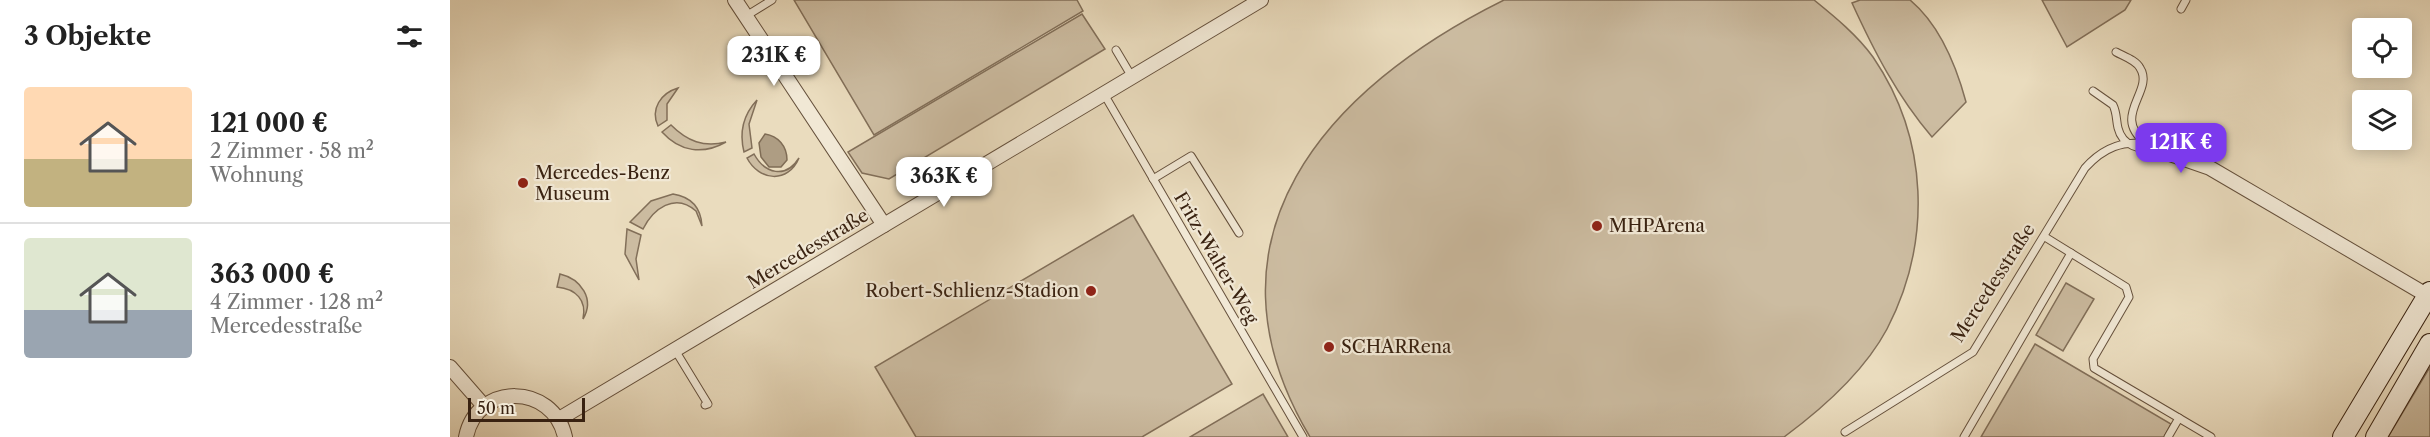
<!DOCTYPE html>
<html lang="de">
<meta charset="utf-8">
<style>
:root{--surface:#fff;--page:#f6f6f6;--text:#222;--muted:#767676;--line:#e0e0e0;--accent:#7c3aed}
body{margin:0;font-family:"Libre Caslon Text",serif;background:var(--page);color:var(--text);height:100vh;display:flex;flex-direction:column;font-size:22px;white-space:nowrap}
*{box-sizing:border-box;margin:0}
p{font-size:20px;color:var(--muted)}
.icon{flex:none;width:33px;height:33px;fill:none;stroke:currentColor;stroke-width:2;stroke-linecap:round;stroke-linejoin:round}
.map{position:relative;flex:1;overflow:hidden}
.panel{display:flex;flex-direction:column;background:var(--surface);width:450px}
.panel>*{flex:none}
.tools{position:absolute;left:1902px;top:18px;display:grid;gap:12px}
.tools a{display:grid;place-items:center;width:60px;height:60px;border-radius:6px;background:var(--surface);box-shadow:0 3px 15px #0003;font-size:30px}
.scale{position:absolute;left:18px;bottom:15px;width:117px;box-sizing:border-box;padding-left:6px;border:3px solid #392211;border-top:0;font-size:16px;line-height:21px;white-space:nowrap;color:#392211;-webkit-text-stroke:4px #f1e8d5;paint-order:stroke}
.price{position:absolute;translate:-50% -51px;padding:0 14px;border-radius:12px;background:#fff;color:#222;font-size:20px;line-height:39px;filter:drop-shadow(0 2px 3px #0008)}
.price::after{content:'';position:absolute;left:50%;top:36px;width:18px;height:14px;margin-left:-9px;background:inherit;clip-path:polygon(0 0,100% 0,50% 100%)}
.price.on{background:var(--accent);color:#fff}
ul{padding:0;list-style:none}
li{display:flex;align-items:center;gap:18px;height:150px;padding:0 24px}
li+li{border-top:2px solid var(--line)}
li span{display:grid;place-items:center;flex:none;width:168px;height:120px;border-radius:6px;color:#555}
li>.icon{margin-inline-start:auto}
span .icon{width:72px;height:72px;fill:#fffc;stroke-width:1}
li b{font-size:26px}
h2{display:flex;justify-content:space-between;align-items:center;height:72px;padding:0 24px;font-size:26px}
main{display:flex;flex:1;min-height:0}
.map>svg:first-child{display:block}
.green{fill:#ccbca1;stroke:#826f59;stroke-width:1.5}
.water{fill:#ae9d83;stroke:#7f6c55;stroke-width:1.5}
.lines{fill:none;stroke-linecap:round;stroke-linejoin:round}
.lane-casing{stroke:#65503c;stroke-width:9}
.street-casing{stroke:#65503c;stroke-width:16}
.secondary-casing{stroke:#392211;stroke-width:22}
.lane{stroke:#f1e8d5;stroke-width:7}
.street{stroke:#f1e8d5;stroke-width:14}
.secondary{stroke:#f1e8d5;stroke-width:20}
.poi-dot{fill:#8f2418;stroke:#f1e8d5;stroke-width:2}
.labels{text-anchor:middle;stroke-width:4.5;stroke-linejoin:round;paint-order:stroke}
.poi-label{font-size:18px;fill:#392211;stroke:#f1e8d5;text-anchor:start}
.street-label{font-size:18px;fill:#392211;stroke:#f1e8d5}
</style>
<main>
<section class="panel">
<h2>3 Objekte<svg class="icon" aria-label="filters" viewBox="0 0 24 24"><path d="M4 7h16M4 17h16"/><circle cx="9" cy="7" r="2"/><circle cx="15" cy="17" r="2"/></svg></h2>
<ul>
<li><span style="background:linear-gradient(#ffd9b3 60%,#c2b280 0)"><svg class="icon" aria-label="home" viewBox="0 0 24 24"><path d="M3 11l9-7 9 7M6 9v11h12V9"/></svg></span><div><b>121 000 €</b><p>2 Zimmer · 58 m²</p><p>Wohnung</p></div></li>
<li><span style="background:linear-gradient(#dfe7d0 60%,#9aa5b1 0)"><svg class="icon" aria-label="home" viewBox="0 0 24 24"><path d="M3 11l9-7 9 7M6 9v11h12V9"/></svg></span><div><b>363 000 €</b><p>4 Zimmer · 128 m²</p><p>Mercedesstraße</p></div></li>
</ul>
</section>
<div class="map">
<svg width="1980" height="437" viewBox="0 0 1980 437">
<rect width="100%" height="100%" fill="#eadcbe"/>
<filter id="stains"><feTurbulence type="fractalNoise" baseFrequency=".00333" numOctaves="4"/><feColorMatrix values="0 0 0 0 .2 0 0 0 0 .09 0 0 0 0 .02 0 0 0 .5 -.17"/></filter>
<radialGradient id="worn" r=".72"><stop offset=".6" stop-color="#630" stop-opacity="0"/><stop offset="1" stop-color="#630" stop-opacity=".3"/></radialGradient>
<g class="green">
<polygon points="344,0 627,0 633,11 424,135"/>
<path d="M1054 0H1364C1385 17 1407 35 1423 57 1479 139 1482 242 1437 329 1414 372 1372 409 1334 437H860C742 238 876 88 1054 0Z"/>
<path d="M1410 0H1460C1490 25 1506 65 1516 102L1482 137C1447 96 1424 51 1402 3Z"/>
<polygon points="1592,0 1681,0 1675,10 1617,47"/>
<polygon points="632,14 655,49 439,179 412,173 398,152"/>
<path d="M228 88 217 104V120L208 126C200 109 211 93 228 88Z"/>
<path d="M307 100 299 124 302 148 294 152C289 132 293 115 307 100Z"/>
<path d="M221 125C237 141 254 148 276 142 253 155 230 152 212 132Z"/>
<path d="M304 154C315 174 336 179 349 158 338 184 309 181 297 158Z"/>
<path d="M223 194C242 197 251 208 252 226L246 211C225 192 203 209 193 229L180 222 201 201Z"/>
<polygon points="683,215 782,384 692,437 466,437 425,367"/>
<polygon points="177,229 191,235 186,259 189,280 175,254"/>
<path d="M110 274C131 279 145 299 133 319 137 300 126 289 107 287Z"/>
<polygon points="1616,283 1644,299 1613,351 1586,335"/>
<polygon points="1585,344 1721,424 1714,437 1531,437"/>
<polygon points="1980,367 1980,437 1938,437"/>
<polygon points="813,394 838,437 740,437"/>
</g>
<path class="water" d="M315 134C328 136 337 146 337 160L331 167H319L311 157 309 143Z"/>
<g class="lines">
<defs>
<g id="lane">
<polyline points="1731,9 1736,0"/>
<polyline points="296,16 322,0"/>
<polyline points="666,50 682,77"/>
<path d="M1666 52C1673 56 1686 60 1690 68 1705 91 1660 116 1696 143"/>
<path d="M1643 91 1663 105C1667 113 1666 120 1668 128 1673 149 1694 149 1711 151"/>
<polyline points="654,94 853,437"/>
<polyline points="703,179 741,156 789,233"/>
<polyline points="1595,237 1676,287 1679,297 1643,359 1644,368 1761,437"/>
<polyline points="225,350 258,404 255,405"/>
<path d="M1395 432 1523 352 1635 168C1653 148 1673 139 1699 145"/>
<polyline points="1514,437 1621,253"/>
<polyline points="1718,437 1729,418"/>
</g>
<g id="street">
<polyline points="285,0 434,225"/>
<polyline points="1711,151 1760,168 1980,297"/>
<polyline points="0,367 34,406"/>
<polyline points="109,419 811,0"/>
<path d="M16 437C27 382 103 383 115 437"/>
</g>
<g id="secondary">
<polyline points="1893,437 1980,292"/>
<polyline points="1926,437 1980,344"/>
</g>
</defs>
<use href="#lane" class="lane-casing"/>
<use href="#street" class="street-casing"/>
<use href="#secondary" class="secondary-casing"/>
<use href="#lane" class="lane"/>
<use href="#street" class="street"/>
<use href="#secondary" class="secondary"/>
</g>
<g class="poi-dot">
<circle cx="73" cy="183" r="6"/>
<circle cx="1147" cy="226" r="6"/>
<circle cx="641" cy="291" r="6"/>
<circle cx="879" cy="347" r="6"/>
</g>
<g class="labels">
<g class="poi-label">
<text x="85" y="179">Mercedes-Benz<tspan x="85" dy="21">Museum</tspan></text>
<text x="1159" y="232">MHPArena</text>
<text x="629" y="297" text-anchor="end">Robert-Schlienz-Stadion</text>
<text x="891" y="353">SCHARRena</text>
</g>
<g class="street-label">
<text transform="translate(358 249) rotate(-31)" y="6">Mercedesstraße</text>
<text transform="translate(766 258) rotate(60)" y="6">Fritz-Walter-Weg</text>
<text transform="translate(1543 283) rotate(-57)" y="6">Mercedesstraße</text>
</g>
</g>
<rect width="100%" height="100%" filter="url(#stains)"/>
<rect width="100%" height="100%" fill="url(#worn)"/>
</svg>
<div class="tools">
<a><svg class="icon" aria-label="locate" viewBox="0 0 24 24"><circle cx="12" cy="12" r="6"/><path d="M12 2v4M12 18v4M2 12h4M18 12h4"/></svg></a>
<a><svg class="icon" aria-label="layers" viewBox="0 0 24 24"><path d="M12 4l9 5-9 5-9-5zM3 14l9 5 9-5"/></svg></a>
</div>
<div class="scale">50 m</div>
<b class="price" style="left:324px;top:87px">231K €</b>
<b class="price on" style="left:1731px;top:174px">121K €</b>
<b class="price" style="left:494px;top:208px">363K €</b>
</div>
</main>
